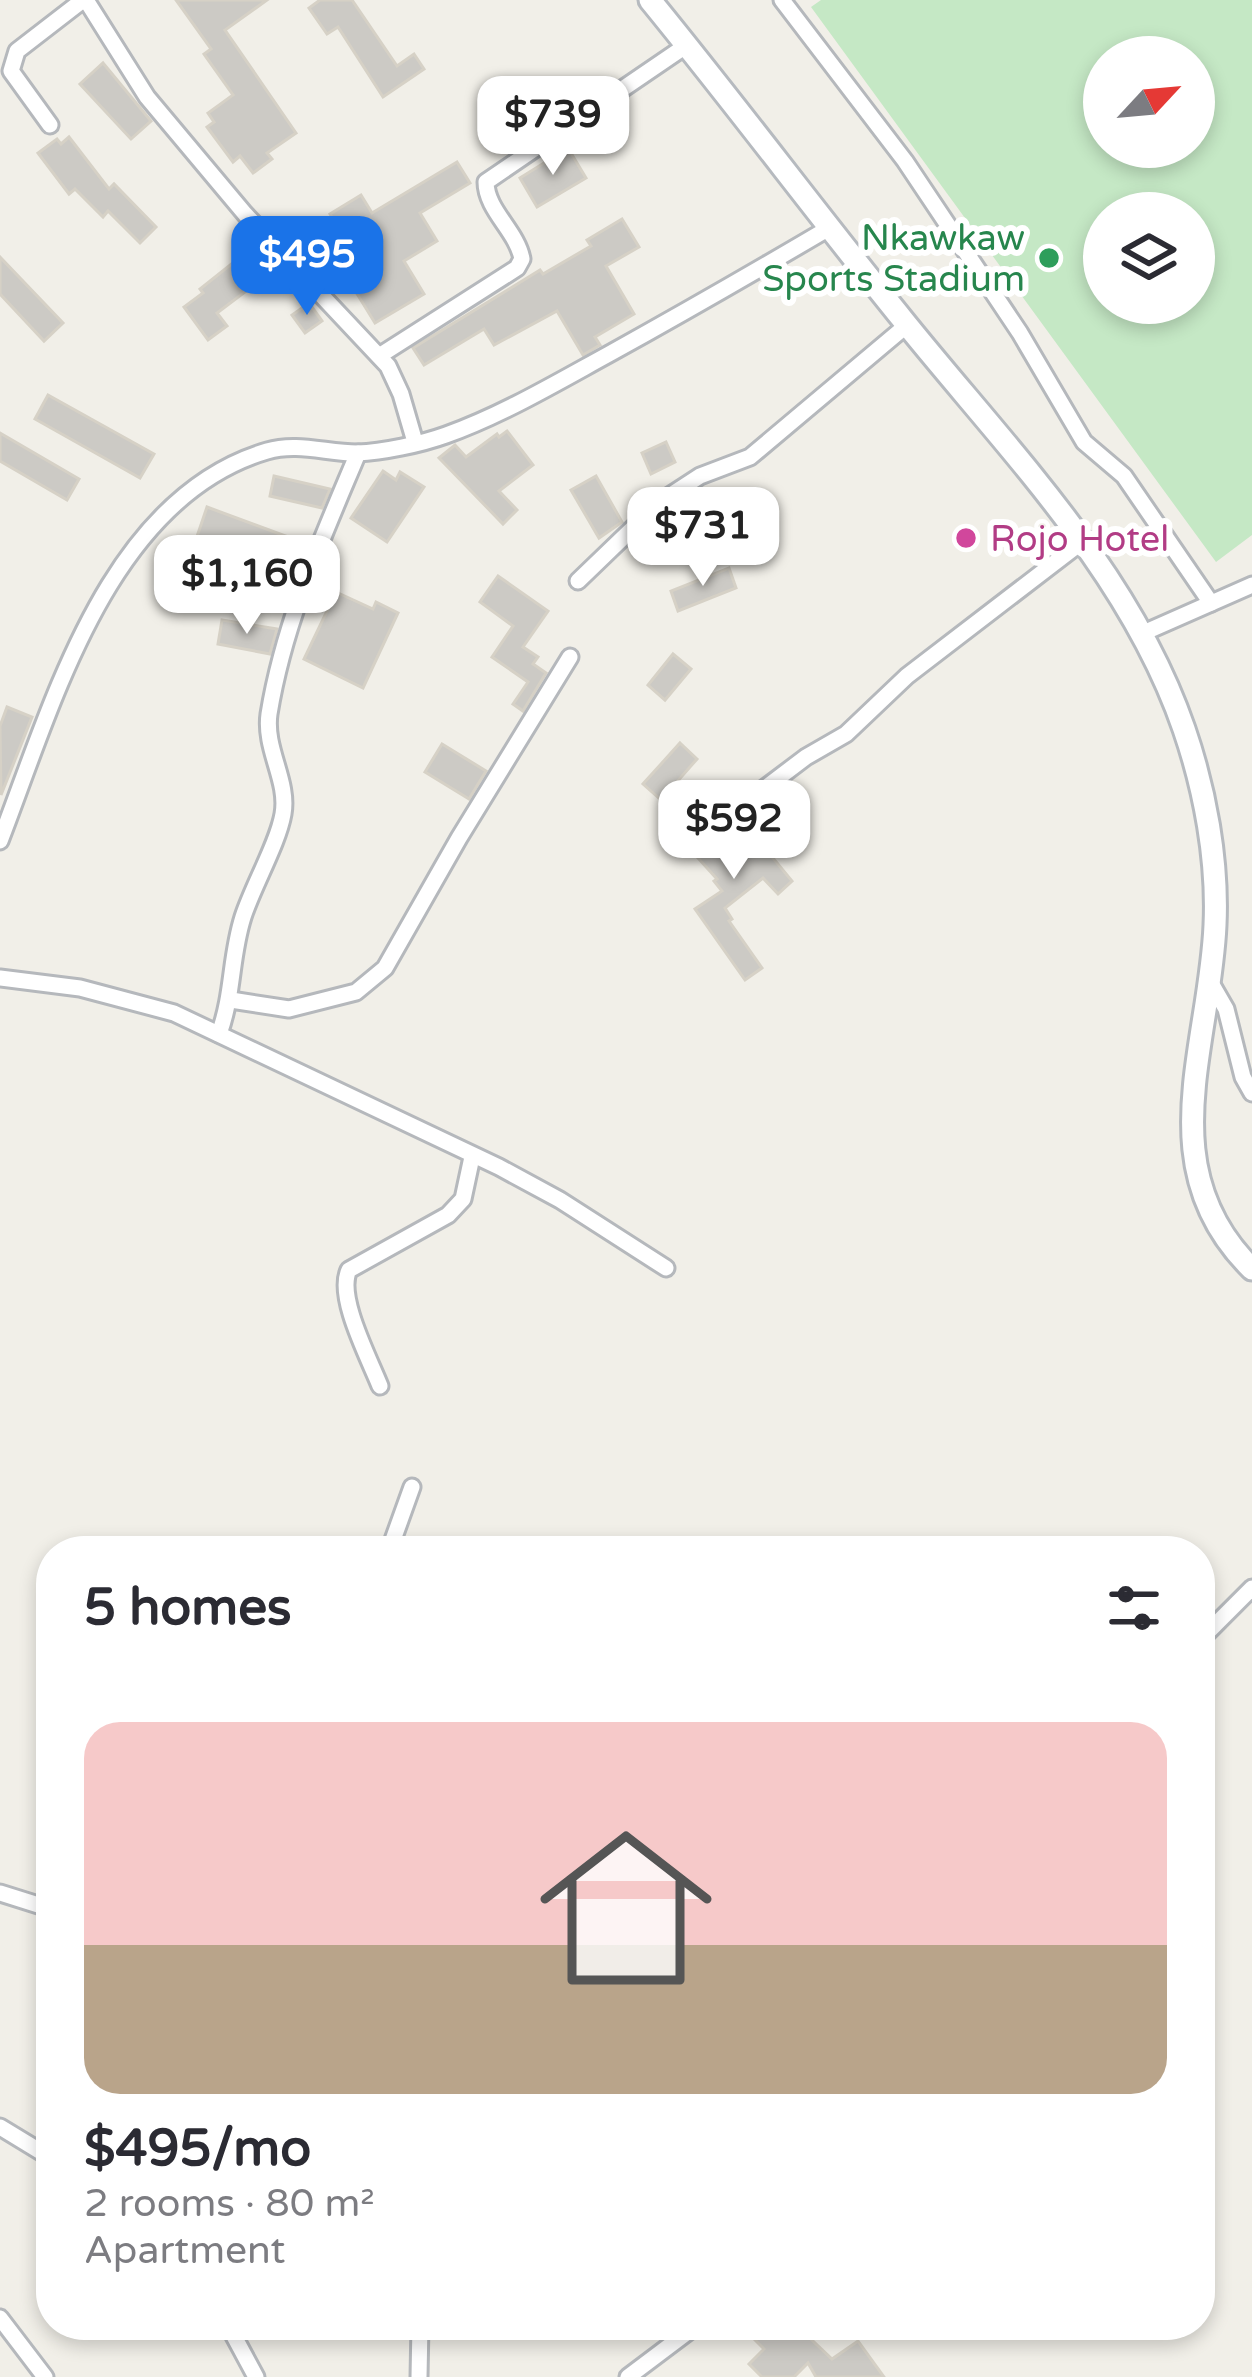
<!DOCTYPE html>
<meta charset="utf-8">
<style>
:root{--surface:#fff;--page:#f7f7f7;--text:#2b2b33;--muted:#7c7c81;--line:#e1e1e2;--accent:#1a73e8}
body{margin:0;font-family:"Varela Round",sans-serif;background:var(--page);color:var(--text);height:100vh;display:flex;flex-direction:column;font-size:45px;white-space:nowrap}
*{box-sizing:border-box;margin:0}
p{font-size:39px;color:var(--muted)}
.icon{flex:none;width:66px;height:66px;fill:none;stroke:currentColor;stroke-width:2;stroke-linecap:round;stroke-linejoin:round}
.map{position:relative;flex:1;overflow:hidden}
.details{position:absolute;left:36px;top:1536px;width:1179px;height:804px;display:flex;flex-direction:column;background:var(--surface);border-radius:48px;box-shadow:0 6px 18px #0003}
.details>*{flex:none}
.needle{width:78px;rotate:64deg}
.controls{position:absolute;left:1083px;top:36px;display:grid;gap:24px}
.controls a{display:grid;place-items:center;width:132px;height:132px;border-radius:50%;background:var(--surface);box-shadow:0 6px 18px #0003;font-size:60px}
.price{position:absolute;translate:-50% -102px;padding:0 27px;border-radius:24px;background:#fff;color:#222;font-size:39px;line-height:78px;filter:drop-shadow(0 3px 6px #0008)}
.price::after{content:'';position:absolute;left:50%;top:72px;width:36px;height:27px;margin-left:-18px;background:inherit;clip-path:polygon(0 0,100% 0,50% 100%)}
.price.on{background:var(--accent);color:#fff}
ul{padding:0;list-style:none}
li{display:grid;align-content:center;gap:24px;height:636px;padding:0 48px}
li+li{border-top:3px solid var(--line)}
li span{display:grid;place-items:center;height:372px;border-radius:36px;color:#555}
li>.icon{margin-inline-start:auto}
span .icon{width:216px;height:216px;fill:#fffc;stroke-width:1}
li b{font-size:51px}
h2{display:flex;justify-content:space-between;align-items:center;height:144px;padding:0 48px;font-size:51px}
.map>svg:first-child{display:block}
.green{fill:#c5e8c5;fill-rule:evenodd}
.building{fill:#cccac5;stroke:#d6d1c6;stroke-width:3}
.lines{fill:none;stroke-linecap:round;stroke-linejoin:round}
.street-casing{stroke:#b5b8bc;stroke-width:21}
.secondary-casing{stroke:#b6babf;stroke-width:27}
.street{stroke:#fff;stroke-width:15}
.secondary{stroke:#fff;stroke-width:21}
.leisure-dot{fill:#2e9e5b;stroke:#fff;stroke-width:4.5}
.hotel-dot{fill:#d1479c;stroke:#fff;stroke-width:4.5}
.labels{text-anchor:middle;stroke-width:12;stroke-linejoin:round;paint-order:stroke}
.leisure-label{font-size:36px;fill:#27864d;stroke:#fff;text-anchor:end}
.hotel-label{font-size:36px;fill:#b23c85;stroke:#fff;text-anchor:start}
</style>
<div class="map">
<svg width="1252" height="2377" viewBox="0 0 1252 2377">
<rect width="100%" height="100%" fill="#f1efe8"/>
<path class="green" d="M821 0H1252V535L1216 562 811 7ZM1104 57H1194V147H1104ZM1104 213H1194V303H1104Z"/>
<g class="building">
<polygon points="176,0 267,0 225,30 296,133 267,153 272,159 253,173 240,156 233,162 207,127 214,122 208,113 233,95 204,54 211,49"/>
<polygon points="320,0 352,0 397,66 414,54 424,69 383,97 338,27 327,34 309,8"/>
<polygon points="103,63 151,121 131,139 80,84"/>
<polygon points="69,137 109,189 114,184 156,227 140,243 108,211 103,217 75,189 69,194 38,153 57,139 61,144"/>
<polygon points="568,148 586,178 537,207 520,178"/>
<polygon points="457,162 470,183 420,213 437,241 404,261 424,294 375,323 340,266 330,272 312,243 321,238 317,232 335,222 330,214 361,195 372,213"/>
<polygon points="622,219 639,247 606,266 634,314 595,337 600,345 583,355 557,311 494,345 484,329 424,365 413,348 540,270 543,274 591,246 587,240"/>
<polygon points="261,248 285,279 271,290 262,279 217,313 227,326 208,340 184,307 203,293 200,289 244,254 247,259"/>
<polygon points="0,257 63,323 44,341 0,294"/>
<polygon points="309,303 322,321 305,333 292,315"/>
<polygon points="48,395 154,454 140,478 35,419"/>
<polygon points="507,431 533,465 499,491 517,510 503,524 439,458 455,445 466,457 497,434 499,437"/>
<polygon points="0,433 79,479 67,500 0,461"/>
<polygon points="666,442 675,462 651,474 642,453"/>
<polygon points="383,471 396,480 400,472 424,487 387,542 351,518"/>
<polygon points="274,476 330,489 322,508 270,496"/>
<polygon points="596,476 622,522 599,538 571,490"/>
<polygon points="207,507 307,544 293,582 227,558 223,569 190,557"/>
<polygon points="729,568 736,588 678,611 671,591"/>
<polygon points="498,576 548,611 523,647 538,657 533,664 546,673 523,711 513,704 528,682 492,657 513,626 480,602"/>
<polygon points="336,592 373,609 376,602 398,613 363,688 304,659"/>
<polygon points="222,620 277,629 270,654 218,644"/>
<polygon points="673,654 691,669 665,700 648,685"/>
<polygon points="7,707 32,717 1,795 0,726"/>
<polygon points="680,743 697,759 661,800 643,784"/>
<polygon points="442,744 486,771 469,799 425,772"/>
<polygon points="709,814 747,846 768,827 780,842 768,852 792,881 778,894 763,878 725,908 732,919 729,921 762,968 745,980 695,909 722,891 714,881 717,879 689,848 693,844 685,836"/>
<polygon points="782,2325 796,2325 832,2359 858,2341 884,2377 816,2377 808,2363 794,2377 762,2377 749,2364 764,2349 755,2340 766,2327 774,2334"/>
</g>
<g class="lines">
<defs>
<g id="street">
<polyline points="86,0 147,97 245,214 388,366 401,394 415,442"/>
<polyline points="782,0 905,161 1020,333 1084,442 1124,476 1211,603"/>
<polyline points="50,125 11,71 17,51 83,0"/>
<path d="M379 356 517 268 522 259C517 231 486 210 486 182L687 45"/>
<polyline points="578,581 660,502 700,476 750,457 907,325"/>
<polyline points="1141,634 1252,585"/>
<polyline points="728,816 806,757 846,734 907,676 1083,541"/>
<path d="M0 841C53 704 108 498 267 451 297 442 327 453 357 453 383 452 421 444 446 435 502 415 556 383 609 354 683 313 756 271 829 228"/>
<polyline points="0,978 80,988 174,1013 499,1167 560,1200 666,1268"/>
<polyline points="1211,983 1226,1009 1243,1077 1252,1093"/>
<polyline points="231,1000 289,1009 356,992 385,968 459,838 570,657"/>
<path d="M219 1034C234 992 230 958 243 917 253 886 278 843 283 814 289 781 264 749 269 714 284 622 322 539 358 453"/>
<path d="M380 1386C369 1358 336 1296 349 1270L448 1215 463 1199 472 1157"/>
<polyline points="389,1551 412,1487"/>
<polyline points="1200,1640 1252,1588"/>
<polyline points="0,1893 51,1909"/>
<polyline points="0,2127 51,2158"/>
<polyline points="0,2318 45,2377"/>
<polyline points="228,2325 256,2377"/>
<polyline points="419,2377 420,2325"/>
<polyline points="628,2377 697,2325"/>
</g>
<path id="secondary" d="M650 0C736 105 817 214 903 320 1005 447 1130 571 1184 729 1205 790 1218 860 1215 925 1210 1046 1149 1168 1252 1269"/>
</defs>
<use href="#street" class="street-casing"/>
<use href="#secondary" class="secondary-casing"/>
<use href="#street" class="street"/>
<use href="#secondary" class="secondary"/>
</g>
<circle class="leisure-dot" cx="1049" cy="258" r="12"/>
<circle class="hotel-dot" cx="966" cy="538" r="12"/>
<g class="labels">
<g class="leisure-label">
<text x="1025" y="250">Nkawkaw<tspan x="1025" dy="41">Sports Stadium</tspan></text>
</g>
<g class="hotel-label">
<text x="990" y="551">Rojo Hotel</text>
</g>
</g>
</svg>
<div class="controls">
<a><svg class="needle" viewBox="-14 -14 28 28"><path d="M0-13l5 13h-10z" fill="#e53935"/><path d="M0 13l5-13h-10z" fill="#7c7c81"/></svg></a>
<a><svg class="icon" aria-label="layers" viewBox="0 0 24 24"><path d="M12 4l9 5-9 5-9-5zM3 14l9 5 9-5"/></svg></a>
</div>
<b class="price" style="left:553px;top:178px">$739</b>
<b class="price on" style="left:307px;top:318px">$495</b>
<b class="price" style="left:703px;top:589px">$731</b>
<b class="price" style="left:247px;top:637px">$1,160</b>
<b class="price" style="left:734px;top:882px">$592</b>
<section class="details">
<h2>5 homes<svg class="icon" aria-label="filters" viewBox="0 0 24 24"><path d="M4 7h16M4 17h16"/><circle cx="9" cy="7" r="2"/><circle cx="15" cy="17" r="2"/></svg></h2>
<ul>
<li><span style="background:linear-gradient(#f6c9c9 60%,#b9a48a 0)"><svg class="icon" aria-label="home" viewBox="0 0 24 24"><path d="M3 11l9-7 9 7M6 9v11h12V9"/></svg></span><div><b>$495/mo</b><p>2 rooms · 80 m²</p><p>Apartment</p></div></li>
</ul>
</section>
</div>
